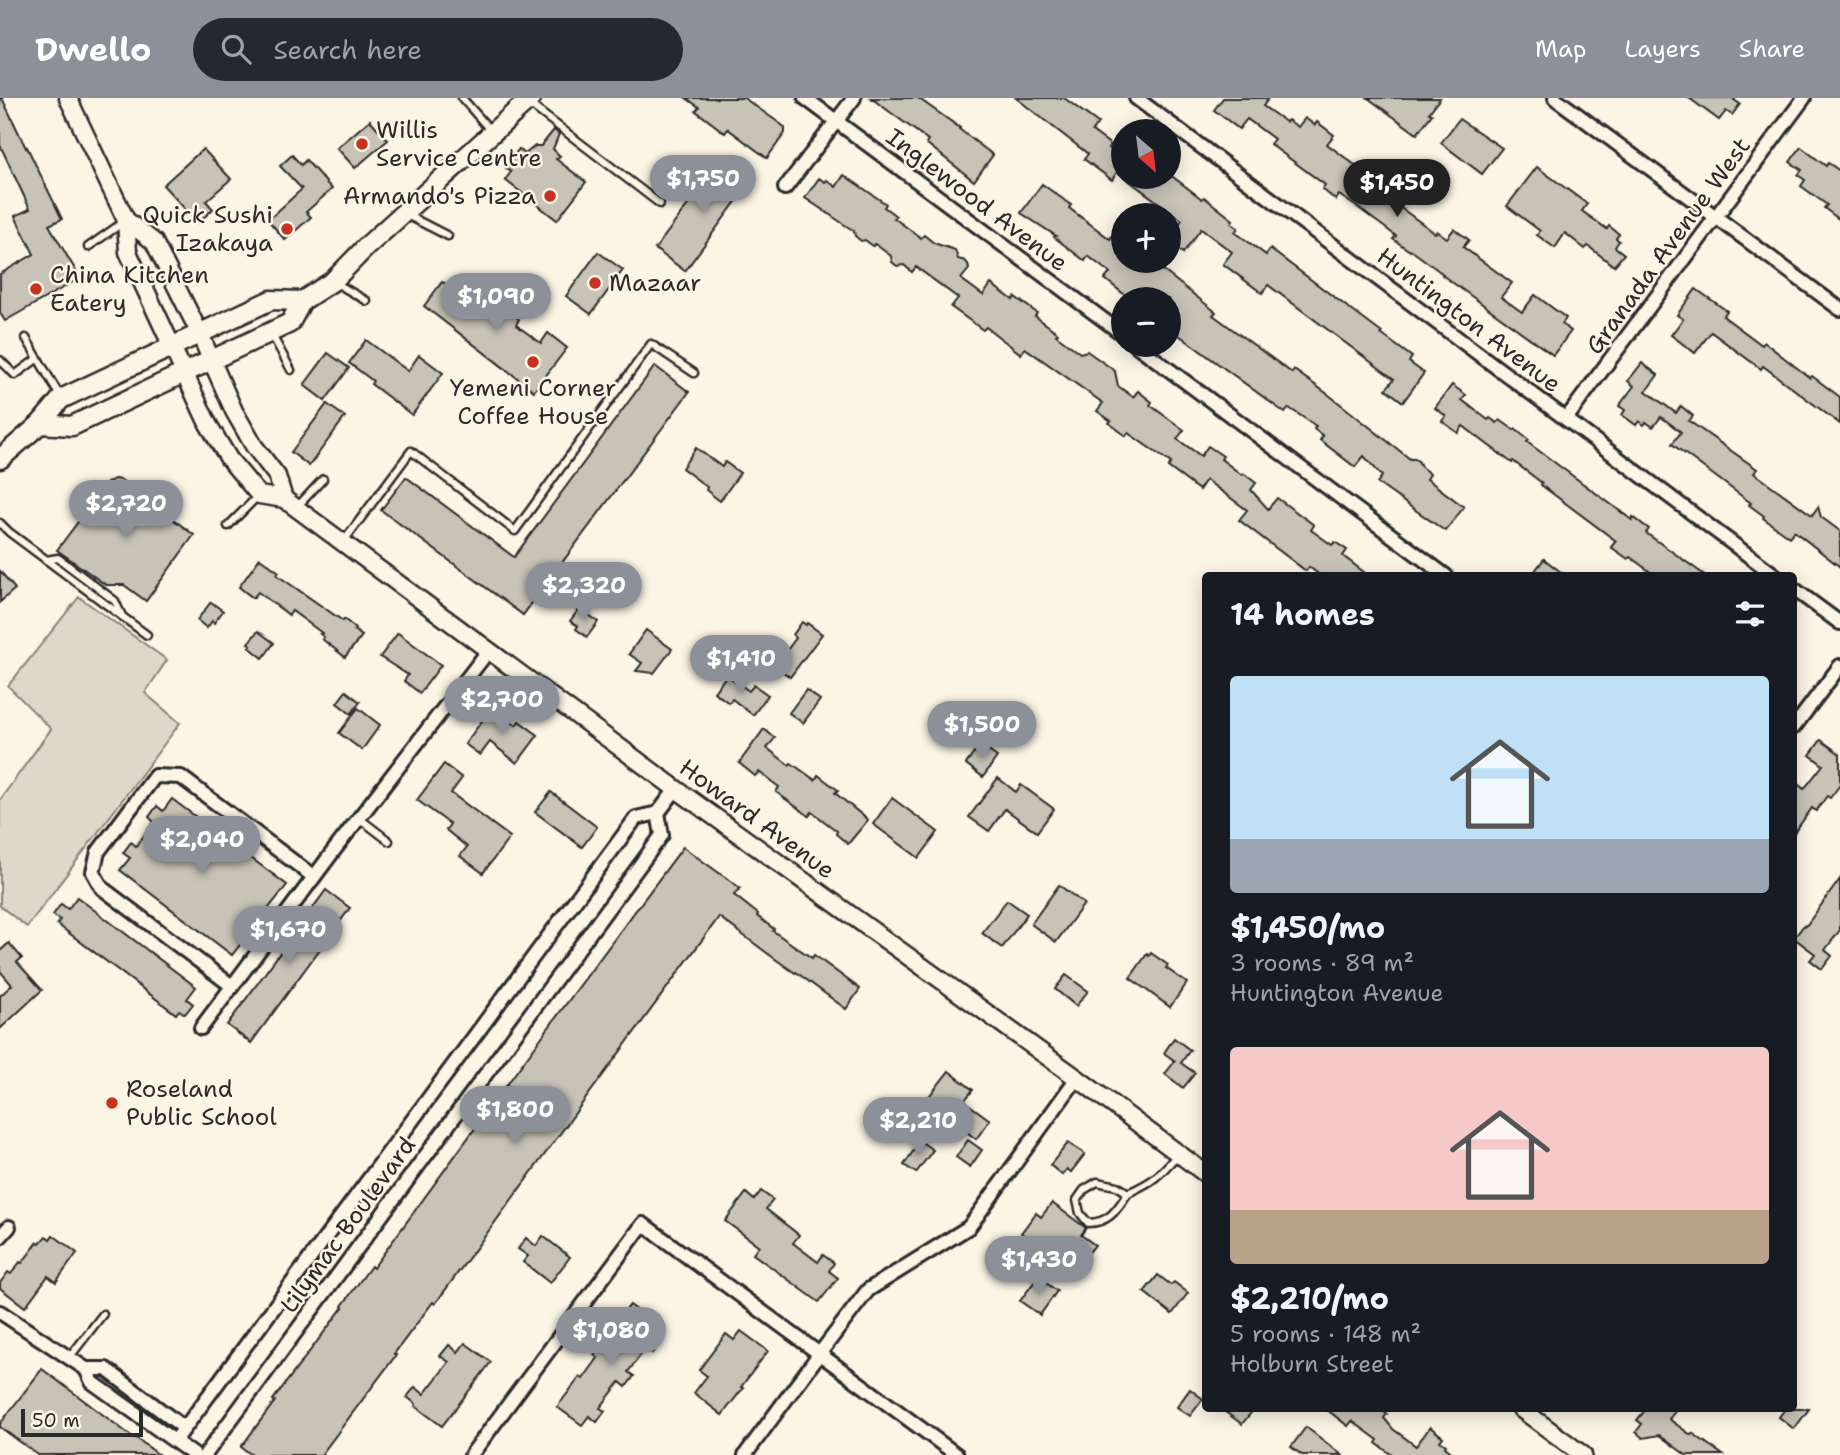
<!DOCTYPE html>
<meta charset="utf-8">
<style>
:root{--surface:#171b24;--page:#242831;--text:#f1f3f6;--muted:#9ea1a6;--accent:#8c9099}
body{margin:0;font-family:"Shantell Sans",sans-serif;background:var(--page);color:var(--text);height:100vh;display:flex;flex-direction:column;font-size:26px;white-space:nowrap}
*{box-sizing:border-box;margin:0}
p{font-size:23px;color:var(--muted)}
.icon{flex:none;width:38px;height:38px;fill:none;stroke:currentColor;stroke-width:2;stroke-linecap:round;stroke-linejoin:round}
.map{position:relative;flex:1;overflow:hidden}
.panel{position:absolute;left:1202px;top:474px;width:595px;height:840px;display:flex;flex-direction:column;background:var(--surface);border-radius:7px;box-shadow:0 4px 18px #0003}
.panel>*{flex:none}
.needle{width:46px;rotate:152deg}
.buttons{position:absolute;left:1111px;top:21px;display:grid;gap:14px}
.buttons a{display:grid;place-items:center;width:70px;height:70px;border-radius:50%;background:var(--surface);box-shadow:0 4px 18px #0003;font-size:35px}
.scale{position:absolute;left:21px;bottom:18px;width:122px;box-sizing:border-box;padding-left:7px;border:4px solid #2b2b2b;border-top:0;font-size:19px;line-height:24px;white-space:nowrap;color:#2b2b2b;-webkit-text-stroke:5px #fcf5e5;paint-order:stroke}
.price{position:absolute;translate:-50% -60px;padding:0 16px;border-radius:24px;background:var(--accent);color:#fff;font-size:23px;line-height:46px;filter:drop-shadow(0 2px 4px #0008)}
.price::after{content:'';position:absolute;left:50%;top:42px;width:21px;height:16px;margin-left:-10px;background:inherit;clip-path:polygon(0 0,100% 0,50% 100%)}
.price.current{background:#222;color:#fff}
ul{padding:0;list-style:none}
li{display:grid;align-content:center;gap:14px;height:371px;padding:0 28px}
li span{display:grid;place-items:center;height:217px;border-radius:7px;color:#555}
li>.icon{margin-inline-start:auto}
span .icon{width:126px;height:126px;fill:#fffc;stroke-width:1}
li b{font-size:30px}
h2{display:flex;justify-content:space-between;align-items:center;height:84px;padding:0 28px;font-size:30px}
header{display:flex;align-items:center;gap:42px;box-sizing:border-box;height:98px;padding:0 35px;background:var(--accent);color:#fff}
header strong{font-size:33px}
nav{display:flex;gap:38px;margin-inline-start:auto;font-size:24px}
.search{width:490px;height:63px;background:var(--page);display:flex;align-items:center;gap:18px;box-sizing:border-box;padding:0 24px;border-radius:38px;color:var(--muted);font-size:26px}
.map>svg:first-child{display:block}
.green{fill:#ded8ca;stroke:#84827a;stroke-width:2}
.building{fill:#c8c3b7;stroke:#2b2b2b;stroke-width:2}
.lines{fill:none;stroke-linecap:round;stroke-linejoin:round}
.service-casing{stroke:#2b2b2b;stroke-width:11}
.minor-casing{stroke:#2b2b2b;stroke-width:18}
.tertiary-casing{stroke:#2b2b2b;stroke-width:21}
.secondary-casing{stroke:#2b2b2b;stroke-width:23}
.service{stroke:#fcf5e5;stroke-width:6}
.minor{stroke:#fcf5e5;stroke-width:12}
.tertiary{stroke:#fcf5e5;stroke-width:16}
.secondary{stroke:#fcf5e5;stroke-width:18}
.poi-dot{fill:#c8321e;stroke:#fcf5e5;stroke-width:2.5}
.labels{text-anchor:middle;stroke-width:5;stroke-linejoin:round;paint-order:stroke}
.poi-label{font-size:24px;fill:#2b2b2b;stroke:#fcf5e5;text-anchor:start}
.street-label{font-size:24px;fill:#2b2b2b;stroke:#fcf5e5}
</style>
<header>
<strong>Dwello</strong>
<div class="search"><svg class="icon" aria-label="search" viewBox="0 0 24 24"><circle cx="10" cy="10" r="6"/><path d="M15 15l6 6"/></svg>Search here</div>
<nav><a>Map</a><a>Layers</a><a>Share</a></nav>
</header>
<div class="map">
<svg width="1840" height="1357" viewBox="0 0 1840 1357">
<rect width="100%" height="100%" fill="#fcf5e5"/>
<filter id="ink" filterUnits="userSpaceOnUse"><feTurbulence type="fractalNoise" baseFrequency=".0143" numOctaves="2"/><feDisplacementMap in="SourceGraphic" scale="14" xChannelSelector="R" yChannelSelector="G"/><feConvolveMatrix kernelMatrix="1 2 1 2 8 2 1 2 1" color-interpolation-filters="sRGB"/></filter>
<g filter="url(#ink)">
<polygon class="green" points="79,499 167,562 145,595 180,625 27,829 0,808 0,702 51,631 8,588"/>
<g class="building">
<polygon points="0,0 2,0 26,50 27,49 62,121 49,127 80,180 5,223 0,215 0,176 34,156 15,118 30,111 0,47"/>
<polygon points="686,0 744,0 782,27 785,30 785,35 767,60 728,31 725,35 696,13 699,9"/>
<polygon points="871,0 918,0 960,30 959,31 993,57 974,83 926,45 928,42"/>
<polygon points="1016,0 1064,0 1098,25 1092,33 1111,47 1109,50 1124,61 1124,79 1173,79 1202,101 1204,99 1233,122 1231,125 1238,130 1235,134 1266,157 1270,151 1382,235 1381,236 1412,259 1409,264 1424,275 1403,304 1386,291 1394,281 1375,267 1268,187 1262,195 1223,166 1232,154 1201,131 1183,155 1169,145 1169,140 1182,122 1117,74 1112,82 1084,61 1088,56"/>
<polygon points="1223,0 1269,0 1263,8 1286,24 1288,22 1298,29 1305,20 1315,27 1317,24 1334,37 1327,46 1379,85 1375,91 1435,135 1437,133 1447,140 1454,131 1469,142 1463,149 1512,185 1501,199 1522,214 1535,197 1566,220 1562,226 1571,233 1553,257 1442,177 1443,176 1411,152 1410,153 1393,141 1396,138 1360,111 1339,97 1336,102 1322,91 1325,87 1270,46 1274,41 1247,21 1239,31 1214,12"/>
<polygon points="1368,0 1440,0 1429,15 1432,16 1417,36"/>
<polygon points="1689,0 1735,0 1734,2 1740,6 1732,17 1726,13 1719,22"/>
<polygon points="1459,21 1502,50 1482,76 1441,45"/>
<polygon points="370,22 388,42 355,70 337,50"/>
<polygon points="554,32 559,36 553,51 560,58 556,61 586,84 557,122 505,82 511,74 506,70 509,66 508,65 519,51 525,56 535,48 541,48"/>
<polygon points="1801,49 1826,68 1828,65 1840,73 1840,122 1824,110 1827,107 1801,88 1805,82 1798,77 1802,72 1790,64"/>
<polygon points="203,51 231,81 206,103 213,111 198,125 163,87"/>
<polygon points="292,57 301,67 306,62 332,91 306,114 311,119 285,142 268,122 302,91 280,68"/>
<polygon points="722,61 751,83 685,173 655,151"/>
<polygon points="1537,69 1587,106 1582,113 1607,131 1609,128 1619,136 1616,140 1619,143 1615,149 1624,156 1614,168 1588,148 1585,151 1565,135 1555,150 1537,137 1540,133 1507,108"/>
<polygon points="844,77 886,106 884,109 896,118 894,120 921,140 924,137 934,145 955,152 958,161 965,163 968,166 969,171 961,181 983,197 991,186 1013,202 1015,199 1037,215 1035,218 1058,235 1056,237 1080,255 1087,253 1115,273 1118,288 1133,299 1138,293 1152,304 1150,307 1184,332 1177,341 1201,358 1208,348 1223,358 1221,361 1242,377 1243,375 1256,385 1251,392 1268,411 1277,400 1314,427 1311,432 1332,447 1335,444 1347,452 1343,458 1369,478 1321,478 1309,469 1306,473 1239,422 1247,412 1206,382 1199,392 1168,369 1171,365 1128,335 1126,338 1109,325 1111,323 1097,313 1103,305 1025,250 1021,256 986,229 983,232 951,209 958,200 916,169 912,174 904,167 897,168 892,164 891,158 875,146 873,148 865,142 861,143 855,138 854,133 805,100 819,80 825,84 827,82 836,89"/>
<polygon points="1042,86 1071,107 1069,110 1110,141 1115,134 1124,141 1124,163 1151,163 1216,214 1213,217 1292,275 1294,272 1329,297 1410,361 1415,361 1419,364 1421,369 1430,376 1427,381 1464,409 1445,433 1377,385 1382,378 1364,358 1355,369 1320,342 1323,338 1314,331 1316,328 1289,310 1285,315 1176,235 1178,230 1169,224 1169,201 1130,201 1105,181 1110,175 1088,158 1085,163 1054,139 1056,138 1021,115"/>
<polygon points="598,154 623,172 591,216 566,198"/>
<polygon points="458,183 480,200 484,195 519,221 516,227 541,245 548,235 567,250 534,293 424,208 442,184 449,187"/>
<polygon points="1696,191 1727,213 1723,218 1762,247 1764,244 1810,280 1812,278 1840,299 1840,326 1763,268 1761,271 1711,234 1695,255 1671,237 1683,221 1677,217"/>
<polygon points="366,242 408,273 419,257 443,275 412,317 371,286 373,283 349,265"/>
<polygon points="328,255 349,270 325,303 304,287"/>
<polygon points="1642,265 1658,277 1646,293 1676,315 1681,308 1693,318 1689,323 1757,371 1754,375 1812,417 1818,409 1821,419 1840,433 1840,469 1794,433 1789,439 1763,420 1764,418 1749,407 1751,405 1672,346 1681,334 1661,319 1653,329 1646,324 1644,327 1639,323 1636,327 1622,317 1625,312 1619,308 1634,288 1628,283"/>
<polygon points="655,268 689,294 523,517 381,412 406,379 514,459"/>
<polygon points="1452,287 1466,297 1462,302 1488,322 1490,320 1497,325 1500,322 1514,332 1515,331 1529,342 1527,344 1632,422 1633,419 1649,431 1646,435 1706,478 1656,478 1630,459 1628,461 1611,449 1616,443 1541,387 1542,385 1513,363 1512,365 1463,328 1458,335 1442,323 1446,318 1435,310"/>
<polygon points="327,306 345,319 309,368 291,354"/>
<polygon points="696,350 722,369 725,364 740,375 720,403 706,392 707,389 682,370"/>
<polygon points="114,381 121,382 194,437 146,503 124,487 106,487 57,452 107,385"/>
<polygon points="260,460 279,474 277,477 343,523 344,521 355,530 354,532 362,538 345,559 322,541 324,539 320,536 322,535 292,513 289,517 258,494 253,500 239,489"/>
<polygon points="1544,461 1566,478 1531,478"/>
<polygon points="0,473 15,491 0,504"/>
<polygon points="211,504 223,513 214,525 212,523 207,530 197,522"/>
<polygon points="580,510 598,524 587,539 576,531 578,528 570,523"/>
<polygon points="802,524 806,527 807,525 822,536 790,579 775,568 796,540 793,537"/>
<polygon points="646,532 672,551 654,575 636,573 642,565 629,556"/>
<polygon points="258,533 274,545 263,560 249,549 251,547 248,545"/>
<polygon points="398,535 441,567 420,595 404,583 408,577 380,559"/>
<polygon points="727,577 749,593 754,587 768,597 753,617 732,601 729,605 714,594"/>
<polygon points="806,592 820,602 803,625 789,615"/>
<polygon points="346,593 360,604 351,616 337,605"/>
<polygon points="492,609 516,627 519,623 538,637 517,665 490,644 480,657 465,646"/>
<polygon points="358,610 380,627 362,652 339,635"/>
<polygon points="764,631 775,640 767,650 789,667 791,665 815,682 818,677 838,692 835,695 868,722 848,746 836,736 837,733 812,714 809,718 776,694 779,689 759,674 755,678 739,665"/>
<polygon points="1821,642 1840,656 1840,687 1830,700 1827,698 1816,713 1812,710 1794,735 1794,683 1804,691 1823,667 1810,657"/>
<polygon points="980,647 997,659 983,679 966,666"/>
<polygon points="444,666 462,680 451,695 510,739 483,775 460,758 467,749 446,732 450,726 417,702"/>
<polygon points="998,680 1016,694 1021,687 1054,711 1037,734 1005,711 989,733 969,719"/>
<polygon points="551,694 597,729 582,749 535,714"/>
<polygon points="892,700 938,734 919,760 873,726"/>
<polygon points="172,701 287,787 232,857 120,772 130,760 123,755 131,744 136,748 154,724 149,719 157,708 163,713"/>
<polygon points="683,749 740,790 734,797 758,816 757,818 774,831 773,833 812,860 814,857 860,891 846,911 796,874 795,875 771,858 719,819 435,1206 433,1204 394,1256 396,1257 321,1357 252,1357 241,1349 275,1303 273,1302 343,1209 342,1208 371,1168 373,1170 549,929"/>
<polygon points="1840,781 1840,832 1825,852 1832,858 1822,871 1810,862 1815,856 1794,840 1804,827 1806,828"/>
<polygon points="1059,787 1084,806 1056,844 1031,826"/>
<polygon points="326,792 350,810 251,945 227,927"/>
<polygon points="77,799 196,889 187,901 193,906 185,916 179,912 176,916 57,826 60,822 53,817 61,806 68,811"/>
<polygon points="1007,802 1027,816 1002,850 982,835"/>
<polygon points="9,845 22,860 17,864 42,892 0,931 0,898 12,887 0,873 0,853"/>
<polygon points="1151,855 1168,867 1166,870 1187,885 1170,909 1130,880 1147,856 1149,858"/>
<polygon points="1066,877 1088,893 1076,908 1055,891"/>
<polygon points="1174,940 1190,952 1181,965 1195,975 1183,990 1165,976 1175,963 1164,955"/>
<polygon points="949,973 973,992 964,1003 990,1022 976,1041 948,1020 946,1023 923,1006"/>
<polygon points="968,1042 982,1052 970,1069 956,1059"/>
<polygon points="920,1043 933,1052 916,1075 904,1067"/>
<polygon points="1068,1045 1085,1056 1071,1074 1067,1071 1062,1077 1050,1067"/>
<polygon points="761,1093 773,1102 766,1111 799,1137 793,1145 818,1164 823,1157 834,1165 829,1173 838,1180 819,1204 753,1156 759,1148 725,1123 746,1095 754,1102"/>
<polygon points="1052,1105 1086,1130 1081,1137 1095,1147 1074,1173 1021,1135 1036,1115 1041,1119"/>
<polygon points="53,1137 77,1155 56,1184 48,1178 25,1209 0,1190 0,1185 8,1174 11,1176 20,1164 22,1165 38,1144 40,1145 46,1138 50,1141"/>
<polygon points="543,1138 570,1159 550,1185 523,1164 528,1158 518,1151 526,1140 536,1148"/>
<polygon points="1158,1177 1171,1187 1174,1184 1188,1195 1172,1216 1144,1194"/>
<polygon points="1038,1179 1057,1193 1040,1217 1020,1203"/>
<polygon points="630,1207 660,1229 653,1239 660,1244 652,1255 646,1250 628,1274 634,1278 626,1289 620,1284 600,1310 605,1313 597,1324 589,1318 582,1327 557,1309 580,1279 583,1281 598,1260 594,1257 605,1242 609,1245 624,1224 620,1220"/>
<polygon points="741,1233 768,1253 741,1289 743,1290 722,1317 694,1295 707,1278 699,1272 726,1236 734,1242"/>
<polygon points="465,1245 491,1264 442,1328 415,1308 416,1306 407,1299 415,1289 424,1296 449,1264 440,1258 449,1247 458,1254"/>
<polygon points="42,1271 134,1340 135,1339 159,1357 38,1357 0,1329 0,1326"/>
<polygon points="1190,1291 1203,1301 1190,1318 1177,1309"/>
<polygon points="1221,1311 1254,1311 1242,1326"/>
<polygon points="1326,1311 1379,1311 1387,1316 1384,1320 1393,1331 1416,1348 1430,1329 1443,1339 1440,1343 1446,1347 1445,1349 1455,1357 1392,1357 1376,1345 1378,1342 1352,1323 1348,1328"/>
<polygon points="1646,1311 1677,1311 1669,1321 1691,1337 1692,1335 1723,1357 1686,1357 1659,1337 1643,1340 1636,1334 1642,1326 1637,1322"/>
<polygon points="1785,1311 1809,1311 1794,1331 1779,1319"/>
<polygon points="1306,1329 1342,1357 1302,1357 1291,1349"/>
</g>
<g class="lines">
<defs>
<g id="service">
<polyline points="462,0 491,33"/>
<polyline points="528,5 660,106"/>
<polyline points="405,116 448,138"/>
<polyline points="88,149 125,123"/>
<polyline points="334,184 367,203"/>
<polyline points="272,237 291,272"/>
<polyline points="26,240 60,298"/>
<polyline points="0,262 15,277 38,260"/>
<polyline points="298,408 323,381"/>
<polyline points="0,425 9,434 147,537"/>
<polyline points="228,428 259,397"/>
<polyline points="344,443 411,353 515,433 651,246 694,275"/>
<polyline points="46,462 58,460 115,503 122,518"/>
<polyline points="359,720 389,743"/>
<path d="M1128 1095C1117 1111 1110 1125 1088 1125L1080 1115 1077 1102 1084 1092 1097 1084 1117 1088 1128 1095C1154 1083 1158 1079 1177 1057"/>
<polyline points="69,1260 103,1216"/>
</g>
<g id="minor">
<polyline points="805,0 1124,237"/>
<polyline points="1136,0 1776,478"/>
<polyline points="1555,0 1840,211"/>
<polyline points="785,90 854,0"/>
<polyline points="1136,247 1446,478"/>
<polyline points="1566,321 1804,0"/>
<polyline points="1794,491 1840,525"/>
<polyline points="1794,629 1840,568"/>
<polyline points="232,888 102,790 93,774 98,754 155,678 181,679 314,779"/>
<polyline points="201,930 335,751 489,552"/>
<polyline points="0,1139 9,1129"/>
<polyline points="0,1214 86,1271 92,1284 194,1357"/>
<polyline points="86,1271 106,1271 184,1330"/>
<polyline points="175,1343 636,720 658,715 676,691"/>
<polyline points="205,1357 662,737 658,715"/>
<polyline points="471,1357 643,1126 957,1357"/>
<polyline points="745,1357 820,1255 868,1192 969,1129 1077,980"/>
</g>
<g id="tertiary">
<polyline points="68,0 126,122 128,154 208,326 229,361 259,397 284,401 676,691 1077,980 1206,1076"/>
<polyline points="126,122 154,144 199,234 234,313 254,348 277,378 284,401"/>
<polyline points="1521,1311 1583,1357"/>
</g>
<g id="secondary">
<polyline points="40,326 72,328 290,225 302,203 333,183 367,148 531,0"/>
<polyline points="0,361 40,326 61,301 271,202 302,203"/>
</g>
</defs>
<use href="#service" class="service-casing"/>
<use href="#minor" class="minor-casing"/>
<use href="#tertiary" class="tertiary-casing"/>
<use href="#secondary" class="secondary-casing"/>
<use href="#service" class="service"/>
<use href="#minor" class="minor"/>
<use href="#tertiary" class="tertiary"/>
<use href="#secondary" class="secondary"/>
</g>
</g>
<g class="poi-dot">
<circle cx="362" cy="46" r="7"/>
<circle cx="550" cy="98" r="7"/>
<circle cx="287" cy="131" r="7"/>
<circle cx="595" cy="185" r="7"/>
<circle cx="36" cy="191" r="7"/>
<circle cx="533" cy="264" r="7"/>
<circle cx="112" cy="1005" r="7"/>
</g>
<g class="labels">
<g class="poi-label">
<text x="376" y="40">Willis<tspan x="376" dy="28">Service Centre</tspan></text>
<text x="536" y="106" text-anchor="end">Armando's Pizza</text>
<text x="273" y="125" text-anchor="end">Quick Sushi<tspan x="273" dy="28">Izakaya</tspan></text>
<text x="50" y="185">China Kitchen<tspan x="50" dy="28">Eatery</tspan></text>
<text x="609" y="193">Mazaar</text>
<text x="533" y="298" text-anchor="middle">Yemeni Corner<tspan x="533" dy="28">Coffee House</tspan></text>
<text x="126" y="999">Roseland<tspan x="126" dy="28">Public School</tspan></text>
</g>
<g class="street-label">
<text transform="translate(977 102) rotate(37)" y="8">Inglewood Avenue</text>
<text transform="translate(1668 148) rotate(-54)" y="8">Granada Avenue West</text>
<text transform="translate(1469 222) rotate(37)" y="8">Huntington Avenue</text>
<text transform="translate(757 721) rotate(36)" y="8">Howard Avenue</text>
<text transform="translate(348 1127) rotate(-54)" y="8">Lilymac Boulevard</text>
</g>
</g>
</svg>
<div class="buttons">
<a><svg class="needle" viewBox="-14 -14 28 28"><path d="M0-13l5 13h-10z" fill="#e53935"/><path d="M0 13l5-13h-10z" fill="#9ea1a6"/></svg></a>
<a>+</a>
<a>−</a>
</div>
<div class="scale">50 m</div>
<b class="price" style="left:703px;top:117px">$1,750</b>
<b class="price current" style="left:1397px;top:121px">$1,450</b>
<b class="price" style="left:496px;top:235px">$1,090</b>
<b class="price" style="left:126px;top:442px">$2,720</b>
<b class="price" style="left:584px;top:524px">$2,320</b>
<b class="price" style="left:741px;top:597px">$1,410</b>
<b class="price" style="left:502px;top:638px">$2,700</b>
<b class="price" style="left:982px;top:663px">$1,500</b>
<b class="price" style="left:202px;top:778px">$2,040</b>
<b class="price" style="left:288px;top:868px">$1,670</b>
<b class="price" style="left:515px;top:1048px">$1,800</b>
<b class="price" style="left:918px;top:1059px">$2,210</b>
<b class="price" style="left:1039px;top:1198px">$1,430</b>
<b class="price" style="left:611px;top:1269px">$1,080</b>
<section class="panel">
<h2>14 homes<svg class="icon" aria-label="filters" viewBox="0 0 24 24"><path d="M4 7h16M4 17h16"/><circle cx="9" cy="7" r="2"/><circle cx="15" cy="17" r="2"/></svg></h2>
<ul>
<li><span style="background:linear-gradient(#bfe0f5 75%,#9aa5b1 0)"><svg class="icon" aria-label="home" viewBox="0 0 24 24"><path d="M3 11l9-7 9 7M6 9v11h12V9"/></svg></span><div><b>$1,450/mo</b><p>3 rooms · 89 m²</p><p>Huntington Avenue</p></div></li>
<li><span style="background:linear-gradient(#f6c9c9 75%,#b9a48a 0)"><svg class="icon" aria-label="home" viewBox="0 0 24 24"><path d="M3 11l9-7 9 7M6 9v11h12V9"/></svg></span><div><b>$2,210/mo</b><p>5 rooms · 148 m²</p><p>Holburn Street</p></div></li>
</ul>
</section>
</div>
